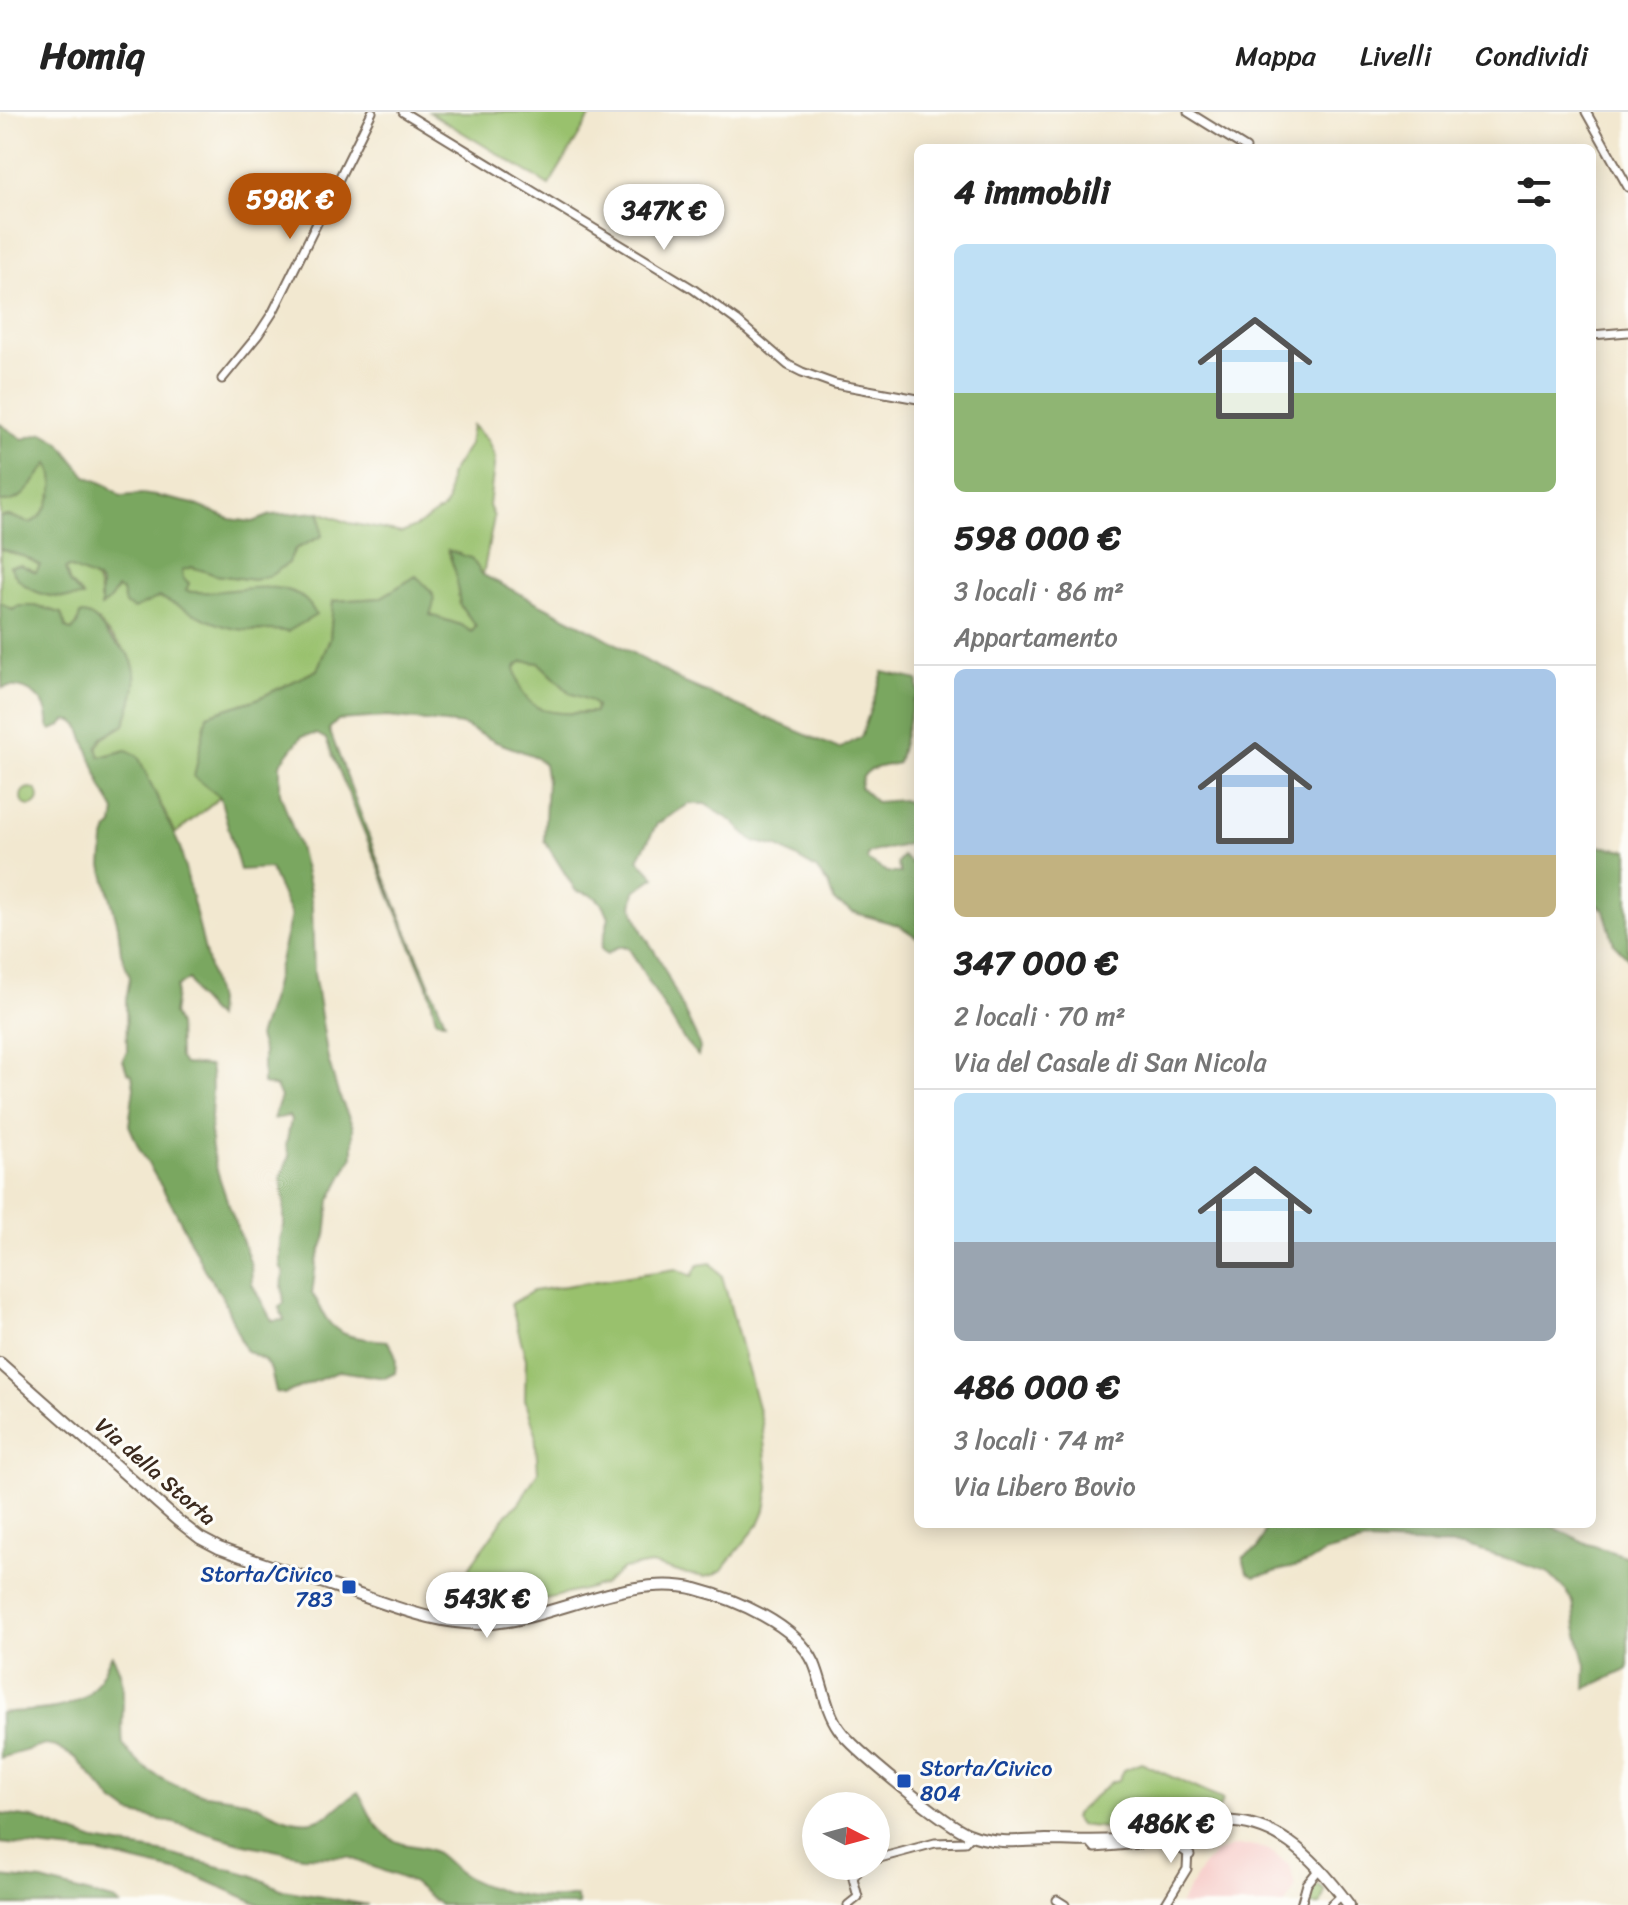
<!DOCTYPE html>
<html lang="it">
<meta charset="utf-8">
<style>
:root{--surface:#fff;--page:#f2f2f2;--text:#222;--muted:#767676;--line:#e0e0e0;--accent:#b45309}
body{margin:0;font-family:Sriracha,sans-serif;background:var(--page);color:var(--text);height:100vh;display:flex;flex-direction:column;font-size:30px;white-space:nowrap}
*{box-sizing:border-box;margin:0}
p{font-size:26px;color:var(--muted)}
.icon{flex:none;width:44px;height:44px;fill:none;stroke:currentColor;stroke-width:2;stroke-linecap:round;stroke-linejoin:round}
.map{position:relative;flex:1;overflow:hidden}
.panel{position:absolute;left:914px;top:32px;width:682px;height:1384px;display:flex;flex-direction:column;background:var(--surface);border-radius:12px;box-shadow:0 4px 20px #0003}
.panel>*{flex:none}
.needle{width:52px;rotate:96deg}
.tools{position:absolute;left:802px;top:1680px;display:grid;gap:16px}
.tools a{display:grid;place-items:center;width:88px;height:88px;border-radius:50%;background:var(--surface);box-shadow:0 4px 20px #0003;font-size:40px}
.price{position:absolute;translate:-50% -68px;padding:0 18px;border-radius:28px;background:#fff;color:#222;font-size:26px;line-height:52px;filter:drop-shadow(0 2px 4px #0008)}
.price::after{content:'';position:absolute;left:50%;top:48px;width:24px;height:18px;margin-left:-12px;background:inherit;clip-path:polygon(0 0,100% 0,50% 100%)}
.price.on{background:var(--accent);color:#fff}
ul{padding:0;list-style:none}
li{display:grid;align-content:center;gap:16px;height:424px;padding:0 40px}
li+li{border-top:2px solid var(--line)}
li span{display:grid;place-items:center;height:248px;border-radius:12px;color:#555}
li>.icon{margin-inline-start:auto}
span .icon{width:144px;height:144px;fill:#fffc;stroke-width:1}
li b{font-size:34px}
h2{display:flex;justify-content:space-between;align-items:center;height:96px;padding:0 40px;font-size:34px}
header{display:flex;align-items:center;gap:48px;box-sizing:border-box;height:112px;padding:0 40px;background:var(--surface);border-bottom:2px solid var(--line)}
header strong{font-size:38px}
nav{display:flex;gap:44px;margin-inline-start:auto;font-size:28px}
.map>svg:first-child{display:block}
.built{fill:#f7d0cd}
.green{fill:#99c16d;stroke:#6a7646;stroke-width:2}
.forest{fill:#7aa760;stroke:#5a683f;stroke-width:2;fill-rule:evenodd}
.lines{fill:none;stroke-linecap:round;stroke-linejoin:round}
.street-casing{stroke:#7b6c5c;stroke-width:11}
.secondary-casing{stroke:#7b6c5c;stroke-width:14}
.street{stroke:#fff;stroke-width:7}
.secondary{stroke:#fff;stroke-width:10}
.transit-dot{fill:#1a4fb4;stroke:#fdfcf7;stroke-width:3}
.labels{text-anchor:middle;stroke-width:6;stroke-linejoin:round;paint-order:stroke}
.street-label{font-size:22px;fill:#3b2a1e;stroke:#fdfcf7}
.transit-label{font-size:22px;fill:#164399;stroke:#fdfcf7;text-anchor:end}
</style>
<header>
<strong>Homiq</strong>
<nav><a>Mappa</a><a>Livelli</a><a>Condividi</a></nav>
</header>
<div class="map">
<svg width="1628" height="1793" viewBox="0 0 1628 1793">
<rect width="100%" height="100%" fill="#fdfcf7"/>
<filter id="ink" filterUnits="userSpaceOnUse"><feTurbulence type="fractalNoise" baseFrequency=".0125" numOctaves="2"/><feDisplacementMap in="SourceGraphic" scale="16" xChannelSelector="R" yChannelSelector="G"/><feConvolveMatrix kernelMatrix="1 2 1 2 8 2 1 2 1" color-interpolation-filters="sRGB"/></filter>
<filter id="wash" filterUnits="userSpaceOnUse"><feTurbulence type="fractalNoise" baseFrequency=".006" numOctaves="4" result="noise"/><feDisplacementMap in="SourceGraphic" scale="32" xChannelSelector="R" yChannelSelector="G"/><feGaussianBlur stdDeviation="1.8" result="paint"/><feColorMatrix in="noise" values="0 0 0 0 0 0 0 0 0 0 0 0 0 0 0 0 0 1.4 0 .05"/><feComposite in="paint" operator="in"/></filter>
<g filter="url(#wash)">
<rect width="100%" height="100%" fill="#f2e8d0"/>
<polygon class="built" points="1235,1734 1255,1734 1269,1738 1290,1754 1295,1776 1285,1793 1179,1793 1203,1754 1216,1741"/>
<g class="green">
<polygon points="429,0 593,0 549,73"/>
<path d="M472 313 488 329 495 346 489 394 494 405 483 463 471 446 448 439 455 459 460 493 476 514 471 520 461 513 430 503 433 481 416 464 380 486 333 489 330 527 317 558 257 587 207 603 220 685 175 722 152 674 127 638 100 645 97 636 102 627 124 613C131 592 142 563 128 543 119 530 108 524 98 509L77 513 72 519 66 516 61 501C52 499 42 494 33 495 19 495 13 501 0 490V437L25 445 40 453 36 460 20 453 83 484 70 471 65 457 69 455C90 464 101 462 100 488L109 489 117 476 159 484 253 519 276 517 288 520 298 482C260 469 223 486 185 479L189 471 183 466 182 458 192 455 216 463 254 468 287 452 295 437 322 424 320 400 349 411 402 421 419 413 444 396 448 389 449 364 469 333Z"/>
<path d="M48 351C61 370 49 402 30 411L9 404 0 405V390C24 392 34 367 48 351Z"/>
<path d="M523 549 539 551 570 581 591 588 596 594 595 600C553 602 522 606 515 555Z"/>
<circle cx="30" cy="685" r="9"/>
<path d="M711 1151 722 1164 762 1310 769 1376 765 1398 759 1412 722 1458 713 1463 705 1465 682 1461 651 1452 623 1457 603 1473 521 1493C500 1491 479 1501 457 1502L455 1488 471 1453 507 1402 519 1391 538 1360 535 1319 525 1287 526 1247 511 1192 533 1179 642 1162 676 1157 692 1164 698 1153Z"/>
<polygon points="1141,1651 1223,1688 1218,1698 1206,1696 1196,1701 1193,1708 1175,1712 1173,1707 1115,1717 1079,1713 1074,1706 1076,1701 1111,1670 1119,1668 1124,1658"/>
<polygon points="1317,1773 1325,1779 1320,1793 1306,1793 1310,1777"/>
</g>
<g class="forest">
<path d="M0 312 23 327 43 321 59 330 86 364 107 373 121 384 142 382 162 385 194 392 230 407 253 410 271 403 320 400 322 424 295 437 287 452 271 463 254 468 216 463 192 455 182 458 183 466 189 471 186 479C225 487 294 454 316 503L287 520C270 516 254 520 236 517 210 512 183 495 159 485L134 497 125 492 122 479 117 476 109 489 101 495V473L97 467 69 455 65 457 70 471 83 485C55 488 23 483 10 454L20 453 36 460 40 453 25 445 0 437V405L9 404 30 411C49 403 61 369 48 352 33 368 26 392 0 390Z"/>
<path d="M448 438 471 446 483 463 599 522 685 571 839 637 861 625 883 560 918 568V583L913 590 898 651C881 656 862 653 860 675L876 690 902 688 918 693V726C900 739 886 734 868 742L867 748 889 761H901L897 752 902 744 918 756V826L898 813 852 800 834 789 828 772 816 757 778 735 753 729 732 709 705 692H689L657 712 638 747 655 765 635 779 632 794 643 821 660 848 696 924 700 936 698 944 684 928 628 835H618L607 842 601 837 609 805C601 787 595 782 576 779L544 728 547 669 544 652 532 643 496 630 463 613 387 605 338 608 329 617 382 759 445 909 436 908 429 878 326 627 317 622 302 624 280 652V681L298 731 309 774 312 795 314 861 328 947 338 981 353 1015V1044L330 1088 326 1124 316 1151 312 1182C320 1191 321 1200 328 1209 342 1228 366 1226 387 1229 396 1240 397 1246 395 1261L385 1266 340 1259 284 1282 276 1280 271 1258 264 1248 245 1238 222 1184 204 1157 175 1098 139 1036 129 1013 134 975 132 963 127 960 123 948 127 939 126 888 130 865 121 841 118 814 102 754 104 729 108 718 113 713 115 699 102 675 79 614 73 609 67 608 59 615 51 618 48 614C50 588 27 570 2 576L0 490 13 498 19 494H35L61 501 66 516 72 519 77 513 80 502C95 502 100 513 108 524 114 532 125 536 130 545 142 566 131 593 124 613L102 626 97 636 100 645 127 638 138 644 180 735 217 889 216 906 196 884 189 867 177 875 173 902 178 913 179 945 184 952 210 954C216 984 206 1016 214 1047 223 1083 239 1117 251 1153L252 1172 272 1209 284 1208 279 1195 284 1191 282 1172 284 1161 280 1154V1127L284 1114V1091L281 1065 289 1044 286 1033 291 1008 289 1004 273 1007 281 985 276 975 263 972V940L258 925 272 883 291 803 270 756 240 758 220 685 194 665 207 603 257 587 317 558 330 527 333 489 380 486 416 464C431 479 439 482 430 503L461 513 472 520 476 514 460 493 455 459ZM523 549 539 551 570 581 591 589 596 594 595 600C554 603 521 605 515 555Z"/>
<polygon points="1592,729 1597,734 1628,738 1628,846 1614,832 1604,798 1592,788"/>
<polygon points="1267,1412 1547,1412 1588,1432 1628,1445 1628,1557 1585,1577 1586,1553 1576,1515 1573,1490 1566,1479 1547,1460 1508,1447 1464,1434 1365,1430 1324,1441 1306,1452 1254,1465 1247,1460 1243,1445 1258,1437"/>
<path d="M112 1543C131 1573 119 1600 123 1633 140 1657 171 1675 200 1681 214 1684 229 1684 242 1688 266 1694 286 1713 312 1709 332 1706 342 1689 358 1680 370 1699 369 1709 389 1725 403 1736 420 1732 435 1740 445 1746 452 1757 463 1763 489 1780 546 1791 576 1784L579 1793H440L412 1770 348 1745 302 1744 240 1731 174 1711 130 1701 113 1689 76 1646 56 1635 45 1633 0 1646V1601C28 1598 65 1601 88 1582 99 1572 104 1556 112 1543Z"/>
<polygon points="0,1702 33,1706 95,1729 161,1740 252,1763 283,1778 368,1793 261,1793 196,1764 102,1742 0,1731"/>
<polygon points="0,1765 42,1769 116,1789 120,1793 0,1793"/>
</g>
</g>
<g filter="url(#ink)">
<g class="lines">
<defs>
<g id="street">
<polyline points="403,0 693,177 737,209 788,253 802,260 835,272 918,287"/>
<polyline points="1188,0 1246,36"/>
<polyline points="1586,0 1628,75"/>
<polyline points="1592,223 1628,220"/>
<polyline points="222,267 258,223 273,200 372,0"/>
<polyline points="1088,1728 1095,1736 1162,1730 1178,1735 1190,1743"/>
<polyline points="876,1747 935,1731 965,1730 971,1723"/>
<polyline points="1057,1788 1065,1793"/>
<polyline points="848,1793 858,1785 853,1766 861,1754"/>
<polyline points="1165,1793 1187,1757 1189,1716"/>
<polyline points="1301,1793 1307,1772 1320,1756"/>
<polyline points="1331,1793 1342,1783"/>
</g>
<path id="secondary" d="M0 1251 177 1408 200 1426 219 1436C258 1451 297 1462 336 1475 386 1491 440 1516 493 1511 558 1505 630 1461 696 1477 734 1487 796 1512 814 1551 823 1572 825 1597 839 1617 852 1636 947 1714 969 1722 993 1732 1021 1729 1046 1728 1076 1728 1108 1731 1137 1726 1161 1723 1183 1715 1207 1711 1272 1701 1314 1745 1349 1793"/>
</defs>
<use href="#street" class="street-casing"/>
<use href="#secondary" class="secondary-casing"/>
<use href="#street" class="street"/>
<use href="#secondary" class="secondary"/>
</g>
</g>
<g class="transit-dot">
<rect x="341" y="1467" width="16" height="16" rx="4"/>
<rect x="896" y="1661" width="16" height="16" rx="4"/>
</g>
<g class="labels">
<g class="street-label">
<text transform="translate(156 1359) rotate(41)" y="8">Via della Storta</text>
</g>
<g class="transit-label">
<text x="333" y="1470">Storta/Civico<tspan x="333" dy="25">783</tspan></text>
<text x="920" y="1664" text-anchor="start">Storta/Civico<tspan x="920" dy="25">804</tspan></text>
</g>
</g>
</svg>
<div class="tools">
<a><svg class="needle" viewBox="-14 -14 28 28"><path d="M0-13l5 13h-10z" fill="#e53935"/><path d="M0 13l5-13h-10z" fill="#767676"/></svg></a>
</div>
<b class="price on" style="left:290px;top:129px">598K €</b>
<b class="price" style="left:664px;top:140px">347K €</b>
<b class="price" style="left:487px;top:1528px">543K €</b>
<b class="price" style="left:1171px;top:1753px">486K €</b>
<section class="panel">
<h2>4 immobili<svg class="icon" aria-label="filters" viewBox="0 0 24 24"><path d="M4 7h16M4 17h16"/><circle cx="9" cy="7" r="2"/><circle cx="15" cy="17" r="2"/></svg></h2>
<ul>
<li><span style="background:linear-gradient(#bfe0f5 60%,#8fb573 0)"><svg class="icon" aria-label="home" viewBox="0 0 24 24"><path d="M3 11l9-7 9 7M6 9v11h12V9"/></svg></span><div><b>598 000 €</b><p>3 locali · 86 m²</p><p>Appartamento</p></div></li>
<li><span style="background:linear-gradient(#a9c7e8 75%,#c2b280 0)"><svg class="icon" aria-label="home" viewBox="0 0 24 24"><path d="M3 11l9-7 9 7M6 9v11h12V9"/></svg></span><div><b>347 000 €</b><p>2 locali · 70 m²</p><p>Via del Casale di San Nicola</p></div></li>
<li><span style="background:linear-gradient(#bfe0f5 60%,#9aa5b1 0)"><svg class="icon" aria-label="home" viewBox="0 0 24 24"><path d="M3 11l9-7 9 7M6 9v11h12V9"/></svg></span><div><b>486 000 €</b><p>3 locali · 74 m²</p><p>Via Libero Bovio</p></div></li>
</ul>
</section>
</div>
